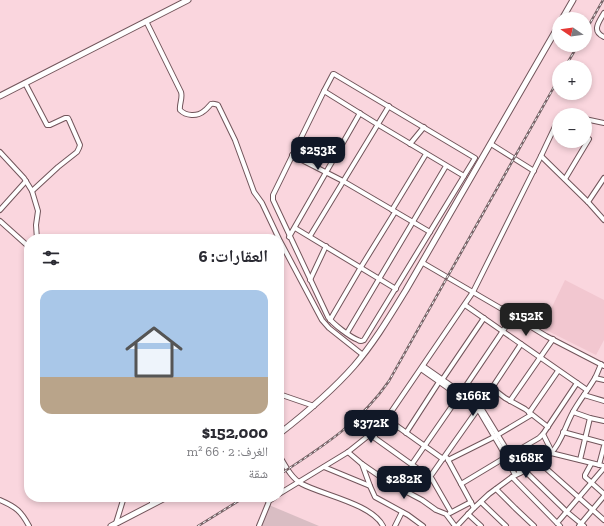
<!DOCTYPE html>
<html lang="ar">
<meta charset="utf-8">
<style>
:root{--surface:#fff;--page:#f2f2f3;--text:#2b2b33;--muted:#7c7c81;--line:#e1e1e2;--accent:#111827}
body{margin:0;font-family:"Zilla Slab","Noto Naskh Arabic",serif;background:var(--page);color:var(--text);direction:rtl;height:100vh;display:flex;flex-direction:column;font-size:15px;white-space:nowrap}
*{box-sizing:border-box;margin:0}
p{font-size:13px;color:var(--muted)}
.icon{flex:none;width:22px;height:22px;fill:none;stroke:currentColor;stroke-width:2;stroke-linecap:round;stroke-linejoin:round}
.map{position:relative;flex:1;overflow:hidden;direction:ltr}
.details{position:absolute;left:24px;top:234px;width:260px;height:268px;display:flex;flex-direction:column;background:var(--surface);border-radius:16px;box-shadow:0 2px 6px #0003;direction:rtl}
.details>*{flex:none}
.needle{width:26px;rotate:283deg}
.buttons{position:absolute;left:552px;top:12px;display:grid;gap:8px}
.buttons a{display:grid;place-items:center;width:40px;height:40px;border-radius:50%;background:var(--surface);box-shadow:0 2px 6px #0003;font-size:20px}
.price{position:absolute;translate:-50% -34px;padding:0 9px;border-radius:8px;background:var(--accent);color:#fff;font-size:13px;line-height:26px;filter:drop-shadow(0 1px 2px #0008)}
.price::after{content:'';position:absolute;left:50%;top:24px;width:12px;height:9px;margin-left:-6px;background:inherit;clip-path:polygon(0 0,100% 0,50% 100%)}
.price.on{background:#222;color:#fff}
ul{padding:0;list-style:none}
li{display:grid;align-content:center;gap:8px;height:212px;padding:0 16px}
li+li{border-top:1px solid var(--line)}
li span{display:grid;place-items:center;height:124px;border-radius:12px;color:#555}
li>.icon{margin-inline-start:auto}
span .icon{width:72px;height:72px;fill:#fffc;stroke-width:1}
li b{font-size:17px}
h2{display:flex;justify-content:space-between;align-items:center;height:48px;padding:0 16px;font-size:17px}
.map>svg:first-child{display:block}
.built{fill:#f2c7d0}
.green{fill:#d9bdc3}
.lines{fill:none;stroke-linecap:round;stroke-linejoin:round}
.minor-casing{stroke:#72555b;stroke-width:6}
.major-casing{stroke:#72555b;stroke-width:7}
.minor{stroke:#fff;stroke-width:4}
.major{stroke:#fff;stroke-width:5}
.rail-casing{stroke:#786468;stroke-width:2.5}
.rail{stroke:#fff;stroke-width:1;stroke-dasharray:3;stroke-linecap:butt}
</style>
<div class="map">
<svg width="604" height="526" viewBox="0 0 604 526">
<rect width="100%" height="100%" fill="#fad6de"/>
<polygon class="built" points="565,280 604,300 604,340 596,355 542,328"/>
<polygon class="green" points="269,505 319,526 260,526"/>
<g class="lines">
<defs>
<g id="minor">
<path d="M604 13C599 22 591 31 604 37"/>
<path d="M146 21 181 92C183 98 179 104 180 110 186 116 197 117 204 111 207 109 209 106 211 104 214 103 215 104 218 105L235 140 254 192 262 203 280 241 322 320 329 328 363 355"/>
<path d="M333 74H334L475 158 364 340C362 341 361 342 358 340 350 337 333 324 328 317L273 200V195L324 91Z"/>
<polyline points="25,83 47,125 50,125 65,118 68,118 69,120 80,145 79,148 77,152 58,167 32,191"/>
<polyline points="324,91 377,124 464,176"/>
<polyline points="562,115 566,115"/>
<polyline points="585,119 604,123"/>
<polyline points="410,144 424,127"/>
<polyline points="491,144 534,171"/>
<polyline points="0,152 24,178 32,191 38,211 36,225 37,239"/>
<polyline points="292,155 343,181 430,232"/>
<polyline points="541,156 588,202 604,220"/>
<polyline points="565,179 589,139"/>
<polyline points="588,202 604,178"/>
<polyline points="0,210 26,181"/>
<polyline points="392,210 426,154"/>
<polyline points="0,221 29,247"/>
<polyline points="295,228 396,289"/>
<polyline points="310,236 389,106"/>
<polyline points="289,237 360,113"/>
<polyline points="423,263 507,312 546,336 604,366"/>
<polyline points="310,280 326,246"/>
<polyline points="465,305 577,383"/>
<polyline points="330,320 361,267 395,212"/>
<polyline points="347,333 446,166"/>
<polyline points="423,366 480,406 510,455 520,473"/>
<polyline points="421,369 478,409 501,448 515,475"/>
<polyline points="595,378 604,380"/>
<polyline points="442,380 484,318"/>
<polyline points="492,388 505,398 525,409 548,427"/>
<polyline points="461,393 513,316"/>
<polyline points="279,394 314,406"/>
<polyline points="584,395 604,401"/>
<polyline points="510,401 553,339"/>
<polyline points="573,412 590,418 604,421"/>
<polyline points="529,413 558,371"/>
<polyline points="387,419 443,459"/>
<polyline points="563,432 604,443"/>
<polyline points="406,433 439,382"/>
<polyline points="543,434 552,452"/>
<polyline points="374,437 473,292 541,156 559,118"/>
<polyline points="348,452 362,464 370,486 375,497 408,515 423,526"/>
<path d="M551 453C561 444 566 424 573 412 579 401 588 390 595 378 597 374 599 369 601 364"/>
<path d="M279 455C285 465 291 478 302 484 323 495 372 504 383 526"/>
<polyline points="510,455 539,438 543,434 577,383 587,390"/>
<polyline points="447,458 474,508"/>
<polyline points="448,460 494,437 531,415"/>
<polyline points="580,460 590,418"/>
<polyline points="540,463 604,520"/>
<polyline points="362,464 388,482 422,500 436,510 446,514 455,526"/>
<polyline points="412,464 459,396"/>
<polyline points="591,464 585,475 585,477 604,494"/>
<polyline points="599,465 604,446"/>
<polyline points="324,467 370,486"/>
<polyline points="525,471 567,512 584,526"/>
<polyline points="430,477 480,406 521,344"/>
<polyline points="512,477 557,523"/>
<polyline points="461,484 506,457"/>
<polyline points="496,489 515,508 534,526"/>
<polyline points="279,494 348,452 368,436 372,436 432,479 451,512"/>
<polyline points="152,497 152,504"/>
<path d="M0 500C16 507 21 511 29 526"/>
<polyline points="481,502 506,526"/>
<polyline points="450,513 471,502"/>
<polyline points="468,514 481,526"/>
<polyline points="116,523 124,497"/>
<polyline points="259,526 268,504 269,501 275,497"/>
<polyline points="395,526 402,512"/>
<polyline points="457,526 474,508 489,494 512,477 540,463 551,453 604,466"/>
<polyline points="560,526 557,523 604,468"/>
<polyline points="579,526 604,496"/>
</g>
<g id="major">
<polyline points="562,19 573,0"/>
<polyline points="0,96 188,0"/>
<path d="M279 434C306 413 332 391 354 366 374 343 390 316 406 290L559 25"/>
<polyline points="111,526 167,497"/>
</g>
</defs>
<use href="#minor" class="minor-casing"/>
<use href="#major" class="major-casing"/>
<use href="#minor" class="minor"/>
<use href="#major" class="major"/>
<defs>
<g id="rail">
<polyline points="585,32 603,0"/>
<polyline points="565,67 578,45"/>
<path d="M279 475C322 447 360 423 389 381L559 78"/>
<polyline points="198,526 245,497"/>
</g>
</defs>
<use href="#rail" class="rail-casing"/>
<use href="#rail" class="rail"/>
</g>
</svg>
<div class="buttons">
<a><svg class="needle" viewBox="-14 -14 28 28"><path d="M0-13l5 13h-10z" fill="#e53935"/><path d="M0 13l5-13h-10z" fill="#7c7c81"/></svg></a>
<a>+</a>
<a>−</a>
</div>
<b class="price" style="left:318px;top:171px">$253K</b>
<b class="price on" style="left:526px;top:337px">$152K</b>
<b class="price" style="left:473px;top:417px">$166K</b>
<b class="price" style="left:371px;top:444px">$372K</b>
<b class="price" style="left:526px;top:479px">$168K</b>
<b class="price" style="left:404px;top:500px">$282K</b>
<section class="details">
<h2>العقارات: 6<svg class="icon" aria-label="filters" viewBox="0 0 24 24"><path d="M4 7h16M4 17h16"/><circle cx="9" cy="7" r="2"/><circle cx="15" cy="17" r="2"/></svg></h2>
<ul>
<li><span style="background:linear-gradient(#a9c7e8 70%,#b9a48a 0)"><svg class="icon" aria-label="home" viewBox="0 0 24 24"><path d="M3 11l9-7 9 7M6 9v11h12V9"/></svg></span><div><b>$152,000</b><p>الغرف: 2 · 66 m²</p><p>شقة</p></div></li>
</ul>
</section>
</div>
